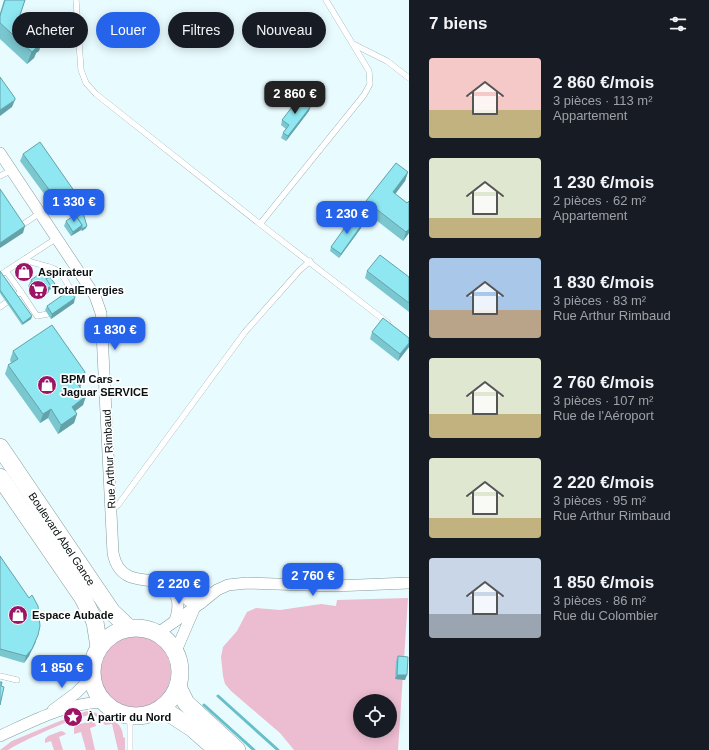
<!DOCTYPE html>
<html lang="fr">
<meta charset="utf-8">
<style>
:root{--surface:#171b24;--page:#20242c;--text:#f1f3f6;--muted:#9ea1a6;--accent:#2563eb}
body{margin:0;font-family:Arial,sans-serif;background:var(--page);color:var(--text);height:100vh;display:flex;flex-direction:column;font-size:15px;white-space:nowrap}
*{box-sizing:border-box;margin:0}
p{font-size:13px;color:var(--muted)}
.icon{flex:none;width:22px;height:22px;fill:none;stroke:currentColor;stroke-width:2;stroke-linecap:round;stroke-linejoin:round}
.map{position:relative;flex:1;overflow:hidden}
.sheet{display:flex;flex-direction:column;background:var(--surface);width:300px}
.sheet>*{flex:none}
.banner{position:absolute;left:12px;top:12px;width:337px;height:36px;display:flex;gap:8px}
.buttons{position:absolute;left:353px;top:694px;display:grid;gap:8px}
.buttons a{display:grid;place-items:center;width:44px;height:44px;border-radius:50%;background:var(--surface);box-shadow:0 2px 10px #0003;font-size:20px}
.price{position:absolute;translate:-50% -34px;padding:0 9px;border-radius:8px;background:var(--accent);color:#fff;font-size:13px;line-height:26px;filter:drop-shadow(0 1px 2px #0008)}
.price::after{content:'';position:absolute;left:50%;top:24px;width:12px;height:9px;margin-left:-6px;background:inherit;clip-path:polygon(0 0,100% 0,50% 100%)}
.price.selected{background:#222;color:#fff}
ul{padding:0;list-style:none}
li{display:flex;align-items:center;gap:12px;height:100px;padding:0 20px}
li span{display:grid;place-items:center;flex:none;width:112px;height:80px;border-radius:4px;color:#555}
li>.icon{margin-inline-start:auto}
span .icon{width:48px;height:48px;fill:#fffc;stroke-width:1}
li b{font-size:17px}
h2{display:flex;justify-content:space-between;align-items:center;height:48px;padding:0 20px;font-size:17px}
.tag{padding:0 14px;border-radius:18px;background:var(--surface);box-shadow:0 2px 10px #0003;font-size:14px;line-height:36px}
.tag.selected{background:var(--accent);color:#fff}
main{display:flex;flex:1;min-height:0}
.map>svg:first-child{display:block}
.green{fill:#ecbcd0;fill-rule:evenodd}
.lines{fill:none;stroke-linecap:round;stroke-linejoin:round}
.stream{stroke:#67bfca;stroke-width:3}
.lane-casing{stroke:#859b9e;stroke-width:6}
.street-casing{stroke:#859b9e;stroke-width:12}
.primary-casing{stroke:#859b9e;stroke-width:18}
.lane{stroke:#fff;stroke-width:5.5}
.street{stroke:#fff;stroke-width:11}
.primary{stroke:#fff;stroke-width:17}
.wall{fill:#7bc7d0}
.shaded-wall{fill:#64a2a9}
.building{fill:#8fe7f2;stroke:#64a2a9}
.labels{text-anchor:middle;stroke-width:3.5;stroke-linejoin:round;paint-order:stroke}
.poi-label{font-size:11px;font-weight:bold;fill:#081011;stroke:#fff;text-anchor:start}
.street-label{font-size:11px;fill:#081011;stroke:#fff}
</style>
<main>
<div class="map">
<svg width="409" height="750" viewBox="0 0 409 750">
<rect width="100%" height="100%" fill="#e8fbfe"/>
<g class="green">
<path d="M408 598 398 750H294L280 733 231 691 225 684 223 676 221 657 223 647 237 631 247 612 256 608 280 610 321 604 336 606 337 600ZM360 701H390V731H360Z"/>
<circle cx="135" cy="672" r="36"/>
<path d="M87 711C94 711 115 720 119 725 122 729 123 733 123 737L125 738V750H118L112 724 105 725C102 721 97 715 91 715 78 715 20 742 8 750H0L12 741 60 721Z"/>
<polygon points="92,721 95,723 96,726 90,728 95,750 86,750 81,732 74,734 74,728 76,725"/>
<polygon points="61,731 64,732 66,734 59,737 63,750 54,750 51,741 45,743 45,739 48,736"/>
</g>
<g class="lines">
<g class="stream">
<polyline points="218,696 278,750"/>
<polyline points="204,705 254,750"/>
</g>
<defs>
<g id="lane">
<polyline points="76,0 81,70 86,83 96,94 260,224 388,323"/>
<polyline points="353,44 387,61 409,78"/>
<polyline points="0,176 12,170"/>
<polyline points="260,224 364,95 370,84 369,71 326,0"/>
<polyline points="19,227 40,213"/>
<path d="M25 259C34 265 53 265 60 273 65 278 68 285 72 292L73 295 70 300"/>
<polyline points="6,271 21,292 18,294"/>
<polyline points="0,275 57,238"/>
<polyline points="21,292 37,316 48,314 53,311"/>
<polyline points="0,307 11,299"/>
<polyline points="111,510 118,505 245,332 299,271 310,261"/>
<polyline points="0,676 17,680"/>
<polyline points="130,716 130,750"/>
</g>
<g id="street">
<path d="M0 153 95 296 101 313 113 553C119 585 146 579 170 582 185 584 198 588 212 594"/>
<path d="M158 584C179 590 181 602 175 621"/>
<polyline points="175,589 189,601 201,603"/>
<polyline points="158,633 201,603 217,590 228,585 247,583 334,586 409,583"/>
<polyline points="176,651 194,609"/>
<polyline points="53,710 76,693 92,677"/>
<path d="M0 736C33 721 66 703 104 702"/>
</g>
<g id="primary">
<polyline points="0,447 112,612 129,628"/>
<polyline points="0,477 83,598 95,622 99,647"/>
<circle cx="136" cy="672" r="44"/>
<polyline points="178,687 186,703 237,750"/>
<polyline points="161,708 192,728 217,750"/>
</g>
</defs>
<use href="#lane" class="lane-casing"/>
<use href="#street" class="street-casing"/>
<use href="#primary" class="primary-casing"/>
<use href="#lane" class="lane"/>
<use href="#street" class="street"/>
<use href="#primary" class="primary"/>
</g>
<g class="wall">
<polygon points="4,0 25,0 20,15 43,36 39,51 36,53 34,58 27,64 0,39 0,13"/>
<polygon points="309,111 286,141 281,138 283,133 286,129 281,125 282,120"/>
<polygon points="23,154 74,202 58,213 20,161"/>
<polygon points="408,172 405,181 395,194 407,203 409,201 409,233 403,241 363,210 366,201"/>
<polygon points="66,221 86,228 82,231 81,230 71,236 64,226"/>
<polygon points="361,228 339,258 330,251 331,247"/>
<polygon points="0,271 32,316 31,319 22,325 0,293"/>
<polygon points="367,271 409,277 409,312 365,278"/>
<polygon points="46,279 54,287 49,290 48,293 37,300 28,286 31,280"/>
<polygon points="74,303 51,319 45,310 47,306"/>
<polygon points="372,332 409,347 398,361 370,339"/>
<polygon points="13,351 80,387 86,396 83,405 75,411 77,414 74,423 58,434 48,418 40,423 5,374 8,365 11,363 10,360"/>
<polygon points="0,556 36,642 29,656 24,663 0,656"/>
<polygon points="398,656 405,680 395,679 396,661"/>
</g>
<g class="shaded-wall">
<polygon points="43,38 39,51 36,53 34,58 27,64 35,43 36,42 33,51 36,48 38,44"/>
<polygon points="15,100 12,107 0,116 0,110"/>
<polygon points="311,106 309,111 286,141 288,136"/>
<polygon points="408,172 405,181 390,201 393,192"/>
<polygon points="77,195 74,202 58,213 61,206"/>
<polygon points="363,223 361,228 339,258 341,254"/>
<polygon points="82,225 81,230 71,236 73,232"/>
<polygon points="25,226 23,233 0,248 0,243"/>
<polygon points="87,226 86,228 82,231 82,229"/>
<polygon points="409,229 409,233 403,241 406,232"/>
<polygon points="55,284 54,287 49,290 50,288"/>
<polygon points="51,286 48,293 37,300 40,293"/>
<polygon points="75,298 74,303 51,319 52,314"/>
<polygon points="32,316 31,319 22,325 23,323"/>
<polygon points="409,343 409,347 398,361 400,354"/>
<polygon points="83,380 80,388 77,383"/>
<polygon points="86,396 83,405 69,416 72,407"/>
<polygon points="51,409 48,418 40,423 43,414"/>
<polygon points="77,414 74,423 58,434 61,425"/>
<polygon points="38,635 29,656 24,663 26,656"/>
<polygon points="397,675 407,675 405,680 395,679"/>
</g>
<g class="building">
<polygon points="5,0 25,0 20,15 43,36 43,38 38,44 36,42 35,43 38,46 32,52 0,23 0,16"/>
<polygon points="0,77 15,98 15,100 0,110"/>
<polygon points="299,98 311,106 288,136 283,133 289,125 282,120"/>
<polygon points="40,142 77,195 61,206 23,154"/>
<polygon points="396,163 408,172 393,192 407,203 409,201 409,229 406,232 366,201"/>
<polygon points="0,189 25,226 0,243"/>
<polygon points="83,213 87,226 82,229 82,225 77,217"/>
<polygon points="75,215 82,225 73,232 66,221"/>
<polygon points="353,216 363,223 341,254 331,247"/>
<polygon points="380,255 409,277 409,303 367,271"/>
<polygon points="0,271 32,316 23,323 0,290"/>
<polygon points="42,272 51,286 40,293 31,280"/>
<polygon points="50,277 55,284 50,288 51,286 46,279"/>
<polygon points="70,290 75,298 52,314 47,306"/>
<polygon points="383,318 409,338 409,343 400,354 372,332"/>
<polygon points="52,325 85,372 83,380 77,383 86,396 72,407 77,414 61,425 51,409 43,414 8,365 18,359 13,351"/>
<polygon points="0,556 29,598 32,595 38,606 40,626 38,635 32,649 26,656 0,649"/>
<polygon points="398,656 408,657 407,675 397,675"/>
<polygon points="0,682 2,682 1,686 4,687 0,705"/>
</g>
<defs>
<symbol id="shop-disc" viewBox="-11 -11 22 22"><circle r="9.5" fill="#9c1465" stroke="#fff"/><path d="M-5-2.5h2.3a2.7 3.5 0 0 1 5.4 0H5L5.5 6h-11ZM-1.5-2.5h3a1.5 2.3 0 0 0-3 0Z" fill="#fff"/></symbol>
<symbol id="supermarket-disc" viewBox="-11 -11 22 22"><circle r="9.5" fill="#9c1465" stroke="#fff"/><path d="M-6-5.5h2.5l.6 2H6L4.5 2H-2.5L-4.4-4H-6ZM-1.5 3.2a1.3 1.3 0 1 0 .1 0ZM3 3.2a1.3 1.3 0 1 0 .1 0Z" fill="#fff"/></symbol>
<symbol id="sight-disc" viewBox="-11 -11 22 22"><circle r="9.5" fill="#9c1465" stroke="#fff"/><path d="M0-6L1.8-2.2L6-1.7L2.9 1.2L3.7 5.4L0 3.3L-3.7 5.4L-2.9 1.2L-6-1.7L-1.8-2.2Z" fill="#fff"/></symbol>
</defs>
<g fill-rule="evenodd">
<use href="#shop-disc" x="13" y="261" width="22" height="22"/>
<use href="#supermarket-disc" x="27" y="279" width="22" height="22"/>
<use href="#shop-disc" x="36" y="374" width="22" height="22"/>
<use href="#shop-disc" x="7" y="604" width="22" height="22"/>
<use href="#sight-disc" x="62" y="706" width="22" height="22"/>
</g>
<g class="labels">
<g class="poi-label">
<text x="38" y="276">Aspirateur</text>
<text x="52" y="294">TotalEnergies</text>
<text x="61" y="383">BPM Cars -<tspan x="61" dy="13">Jaguar SERVICE</tspan></text>
<text x="32" y="619">Espace Aubade</text>
<text x="87" y="721">À partir du Nord</text>
</g>
<g class="street-label">
<text transform="translate(109 459) rotate(-93)" y="4">Rue Arthur Rimbaud</text>
<text transform="translate(62 539) rotate(56)" y="4">Boulevard Abel Gance</text>
</g>
</g>
</svg>
<div class="buttons">
<a><svg class="icon" aria-label="locate" viewBox="0 0 24 24"><circle cx="12" cy="12" r="6"/><path d="M12 2v4M12 18v4M2 12h4M18 12h4"/></svg></a>
</div>
<b class="price selected" style="left:295px;top:115px">2 860 €</b>
<b class="price" style="left:74px;top:223px">1 330 €</b>
<b class="price" style="left:347px;top:235px">1 230 €</b>
<b class="price" style="left:115px;top:351px">1 830 €</b>
<b class="price" style="left:313px;top:597px">2 760 €</b>
<b class="price" style="left:179px;top:605px">2 220 €</b>
<b class="price" style="left:62px;top:689px">1 850 €</b>
<div class="banner">
<a class="tag">Acheter</a>
<a class="tag selected">Louer</a>
<a class="tag">Filtres</a>
<a class="tag">Nouveau</a>
</div>
</div>
<section class="sheet">
<h2>7 biens<svg class="icon" aria-label="filters" viewBox="0 0 24 24"><path d="M4 7h16M4 17h16"/><circle cx="9" cy="7" r="2"/><circle cx="15" cy="17" r="2"/></svg></h2>
<ul>
<li><span style="background:linear-gradient(#f6c9c9 65%,#c2b280 0)"><svg class="icon" aria-label="home" viewBox="0 0 24 24"><path d="M3 11l9-7 9 7M6 9v11h12V9"/></svg></span><div><b>2 860 €/mois</b><p>3 pièces · 113 m²</p><p>Appartement</p></div></li>
<li><span style="background:linear-gradient(#dfe7d0 75%,#c2b280 0)"><svg class="icon" aria-label="home" viewBox="0 0 24 24"><path d="M3 11l9-7 9 7M6 9v11h12V9"/></svg></span><div><b>1 230 €/mois</b><p>2 pièces · 62 m²</p><p>Appartement</p></div></li>
<li><span style="background:linear-gradient(#a9c7e8 65%,#b9a48a 0)"><svg class="icon" aria-label="home" viewBox="0 0 24 24"><path d="M3 11l9-7 9 7M6 9v11h12V9"/></svg></span><div><b>1 830 €/mois</b><p>3 pièces · 83 m²</p><p>Rue Arthur Rimbaud</p></div></li>
<li><span style="background:linear-gradient(#dfe7d0 70%,#c2b280 0)"><svg class="icon" aria-label="home" viewBox="0 0 24 24"><path d="M3 11l9-7 9 7M6 9v11h12V9"/></svg></span><div><b>2 760 €/mois</b><p>3 pièces · 107 m²</p><p>Rue de l'Aéroport</p></div></li>
<li><span style="background:linear-gradient(#dfe7d0 75%,#c2b280 0)"><svg class="icon" aria-label="home" viewBox="0 0 24 24"><path d="M3 11l9-7 9 7M6 9v11h12V9"/></svg></span><div><b>2 220 €/mois</b><p>3 pièces · 95 m²</p><p>Rue Arthur Rimbaud</p></div></li>
<li><span style="background:linear-gradient(#c9d6e8 70%,#9aa5b1 0)"><svg class="icon" aria-label="home" viewBox="0 0 24 24"><path d="M3 11l9-7 9 7M6 9v11h12V9"/></svg></span><div><b>1 850 €/mois</b><p>3 pièces · 86 m²</p><p>Rue du Colombier</p></div></li>
</ul>
</section>
</main>
